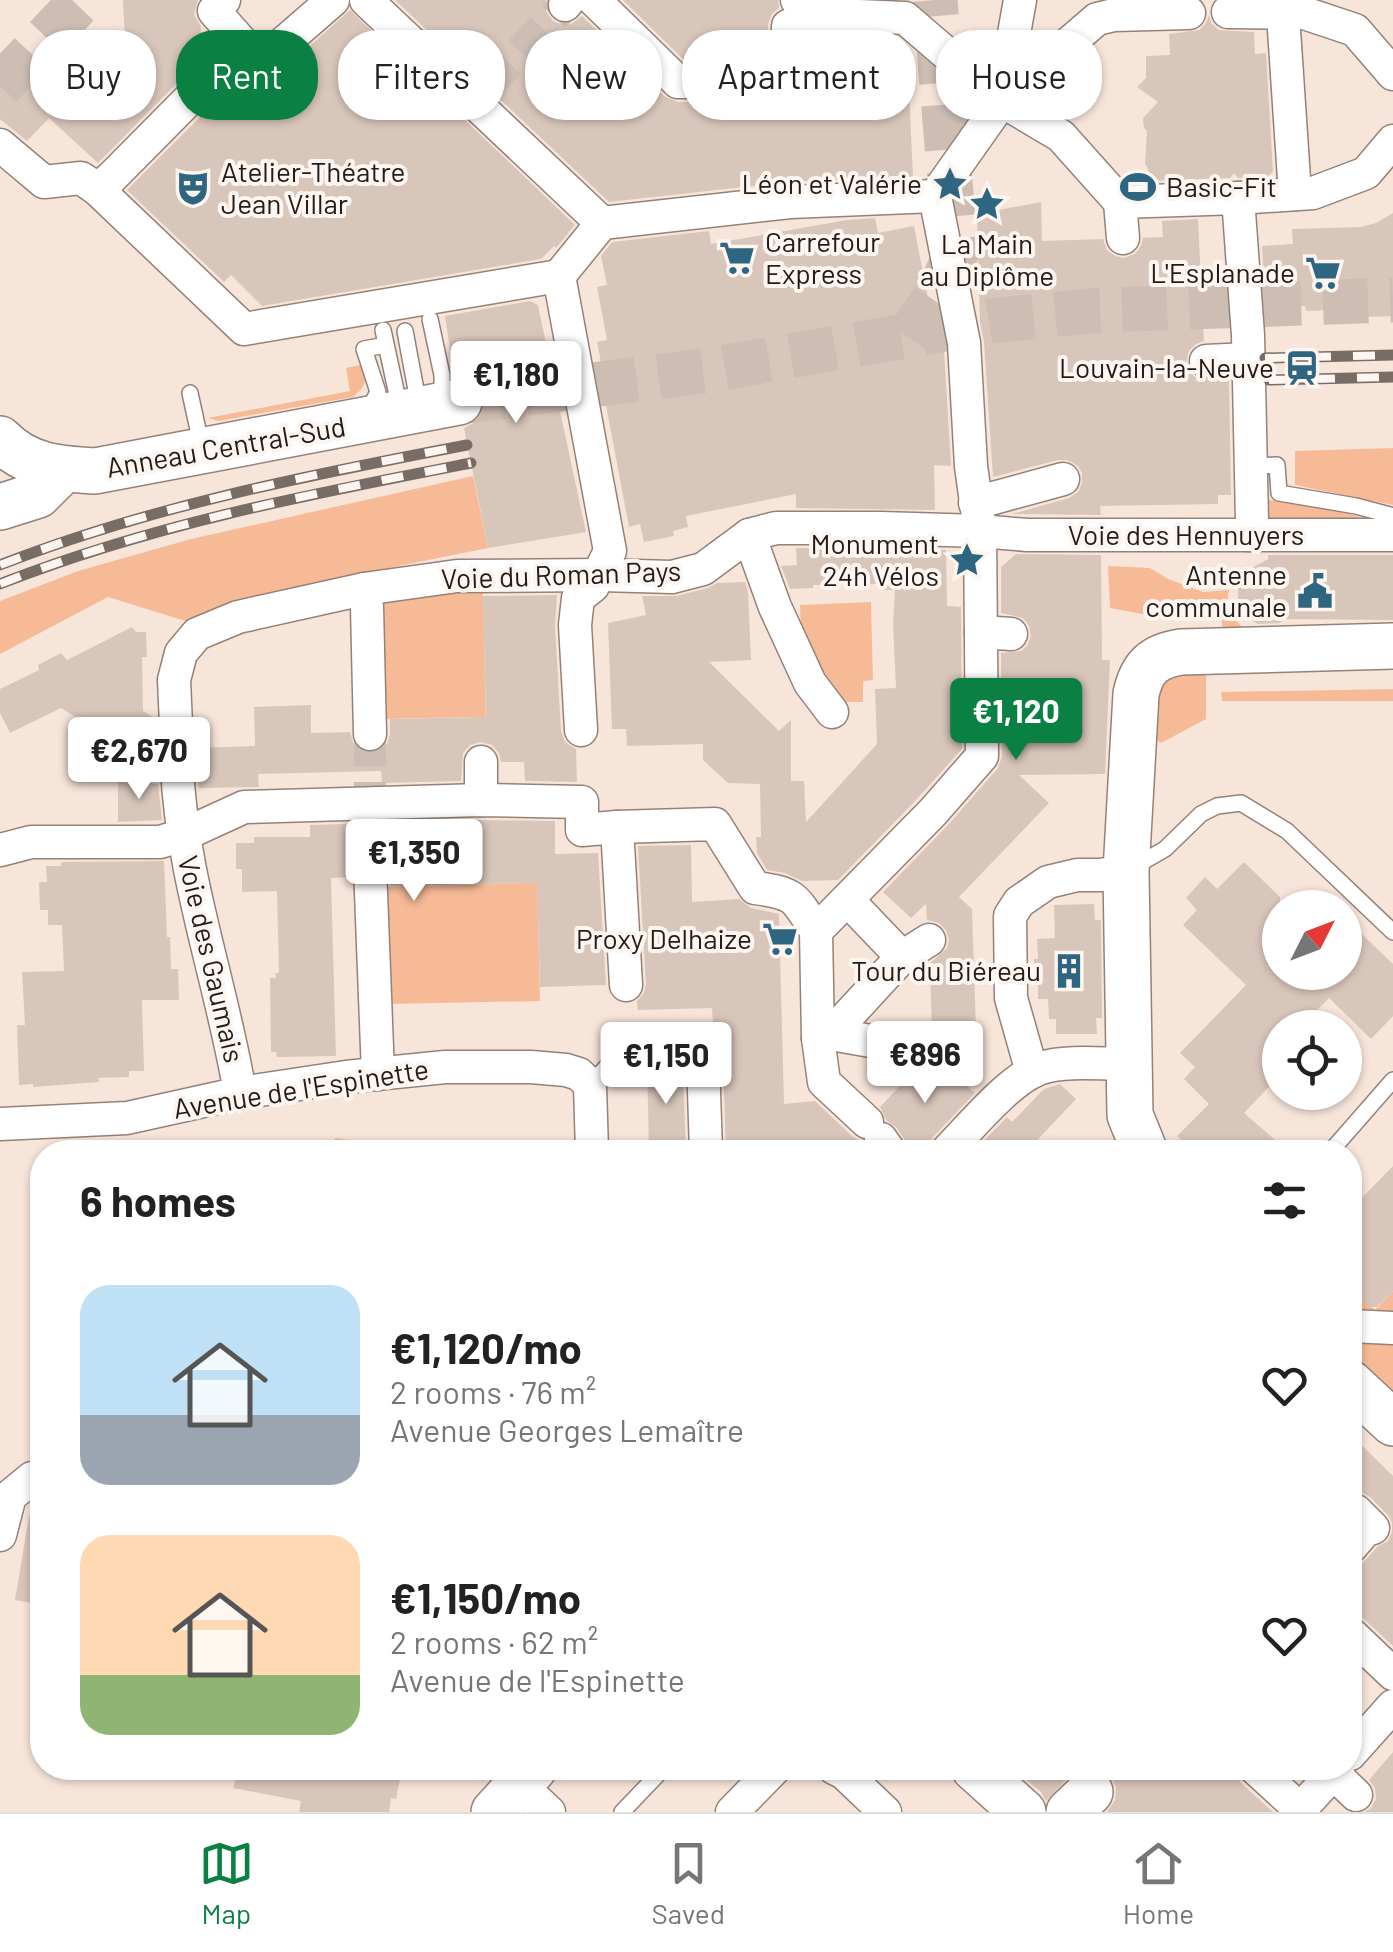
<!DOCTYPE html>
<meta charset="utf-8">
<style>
:root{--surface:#fff;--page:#f6f6f6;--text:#222;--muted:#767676;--line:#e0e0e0;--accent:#0b8043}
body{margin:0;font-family:Barlow,sans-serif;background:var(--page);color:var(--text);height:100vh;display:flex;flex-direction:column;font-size:38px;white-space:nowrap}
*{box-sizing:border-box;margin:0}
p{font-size:32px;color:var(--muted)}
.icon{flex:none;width:55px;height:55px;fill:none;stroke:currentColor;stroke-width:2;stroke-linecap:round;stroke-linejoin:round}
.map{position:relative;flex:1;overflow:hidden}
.details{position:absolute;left:30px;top:1140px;width:1332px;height:640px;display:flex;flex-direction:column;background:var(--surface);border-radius:40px;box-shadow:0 2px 8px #0004}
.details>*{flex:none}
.guide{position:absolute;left:30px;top:30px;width:1335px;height:90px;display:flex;gap:20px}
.needle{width:65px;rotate:48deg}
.fabs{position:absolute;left:1262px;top:890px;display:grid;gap:20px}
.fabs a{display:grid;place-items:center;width:100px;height:100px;border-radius:50%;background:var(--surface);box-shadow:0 2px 8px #0004;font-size:50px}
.price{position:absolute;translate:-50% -85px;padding:0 22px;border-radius:10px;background:#fff;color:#222;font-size:32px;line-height:65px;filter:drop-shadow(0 2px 5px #0008)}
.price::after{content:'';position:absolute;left:50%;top:60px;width:30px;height:22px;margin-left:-15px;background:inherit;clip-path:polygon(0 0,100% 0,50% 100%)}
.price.current{background:var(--accent);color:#fff}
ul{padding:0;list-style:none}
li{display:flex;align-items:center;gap:30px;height:250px;padding:0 50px}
li span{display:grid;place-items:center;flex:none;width:280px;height:200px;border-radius:30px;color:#555}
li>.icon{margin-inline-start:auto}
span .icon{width:120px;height:120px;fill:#fffc;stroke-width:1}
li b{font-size:42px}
h2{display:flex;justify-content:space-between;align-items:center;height:120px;padding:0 50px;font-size:42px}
.pill{padding:0 35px;border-radius:40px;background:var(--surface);box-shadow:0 2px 8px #0004;font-size:35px;line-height:90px}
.pill.current{background:var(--accent);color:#fff}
.dock{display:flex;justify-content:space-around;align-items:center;height:140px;border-top:2px solid var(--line);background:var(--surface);font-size:28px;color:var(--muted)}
.dock a{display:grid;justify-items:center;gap:5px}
.dock .current{color:var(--accent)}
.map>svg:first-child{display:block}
.green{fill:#f6bb96}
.building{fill:#d9c6bb}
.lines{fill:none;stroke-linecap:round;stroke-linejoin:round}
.street-tunnel{stroke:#cdbdb3;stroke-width:32;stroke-dasharray:32 16;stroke-linecap:butt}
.secondary-tunnel{stroke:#cdbdb3;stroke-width:45;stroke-dasharray:45 22;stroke-linecap:butt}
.lane-casing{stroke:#948278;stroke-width:18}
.street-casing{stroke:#948278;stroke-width:35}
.secondary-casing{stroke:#948278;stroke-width:48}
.lane{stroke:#fff;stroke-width:15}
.street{stroke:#fff;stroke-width:32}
.secondary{stroke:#fff;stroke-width:45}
.rail-casing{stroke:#786c65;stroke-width:11}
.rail{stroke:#fdf5f0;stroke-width:8;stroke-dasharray:22;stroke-linecap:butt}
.labels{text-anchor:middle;stroke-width:8;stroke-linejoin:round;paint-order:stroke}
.poi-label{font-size:28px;fill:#221b17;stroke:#fdf5f0;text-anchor:end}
.street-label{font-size:28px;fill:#221b17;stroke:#fdf5f0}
</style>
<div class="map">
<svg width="1393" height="1812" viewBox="0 0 1393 1812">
<rect width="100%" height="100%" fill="#f8e5da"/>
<g class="green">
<path d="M360 365C370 378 365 388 353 397L218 421 208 418 350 391 346 368Z"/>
<polygon points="1393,448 1393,505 1295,485 1295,451"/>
<polygon points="473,476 488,548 359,574 195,624 108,597 0,654 0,601 78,571 191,539"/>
<polygon points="1259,498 1350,514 1374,522 1259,520"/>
<path d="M1108 566 1150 568 1168 579 1203 592 1229 590C1225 607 1232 619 1245 629L1223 630 1220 608 1154 610 1153 616 1110 608Z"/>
<polygon points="483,590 486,733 472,717 383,719 379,598"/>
<polygon points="871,602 873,680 863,681 863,702 839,702 801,634 800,605"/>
<polygon points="1206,663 1206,719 1161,743 1151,737 1160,688 1166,679"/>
<polygon points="1393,689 1393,701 1222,701 1221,692"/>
<polygon points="537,875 540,1001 390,1004 385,887 528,883"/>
<polygon points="335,1138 434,1152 333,1152"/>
<polygon points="1393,1291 1393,1321 1350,1320 1350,1305 1359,1295 1375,1310"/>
<polygon points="1393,1337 1393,1393 1350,1352 1350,1338"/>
</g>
<g class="building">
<polygon points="123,0 198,0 194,15 201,26 199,55 202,58 98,163 49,118 27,141 0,119 0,53 37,87 75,87 89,72 88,51 102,37 125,37"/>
<polygon points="395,0 546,0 546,11 553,21 563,25 571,24 582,16 664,96 678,102 786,102 795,100 802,93 806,84 808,39 816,34 897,38 907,46 913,177 788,182 609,202"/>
<polygon points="623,0 778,0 779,8 772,14 768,24 767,62 686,62"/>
<polygon points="350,10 575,225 556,248 554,246 541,259 262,306 231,275 224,282 127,190 235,82 254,100 282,71"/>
<polygon points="1209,15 1211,23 1219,30 1254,32 1255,54 1266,53 1273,171 1269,176 1238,178 1234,173 1230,178 1148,181 1148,168 1145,164 1147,131 1144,128 1143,118 1158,102 1137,87 1146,78 1146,56 1170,55 1169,34 1199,30 1206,23"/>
<polygon points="1041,202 1042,241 1103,239 1107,250 1115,256 1124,258 1135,254 1141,246 1143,238 1163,237 1162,221 1198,219 1204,341 1196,344 1189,351 1186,363 1190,373 1198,379 1229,380 1231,495 1218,495 1218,504 1100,506 1101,515 1012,514 1069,498 1078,492 1082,483 1082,473 1078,466 1067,460 1058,460 993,477 984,342 980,322 977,214"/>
<polygon points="1393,213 1393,316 1342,318 1341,310 1306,311 1305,306 1266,308 1262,246 1293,244 1292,229 1361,227 1376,223"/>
<polygon points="875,218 878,233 914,226 938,350 944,350 951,466 934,465 935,510 796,508 796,494 686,516 688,527 673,531 674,536 644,542 640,524 629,527 605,400 602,401 597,370 602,368 597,342 607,340 597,287 607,285 601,256 612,242 709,231 711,244 847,220"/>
<polygon points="530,301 538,305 554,381 558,380 563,410 560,411 586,532 488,548 464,428 477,421 483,412 485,398 478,384 467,377 454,376 445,316"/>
<polygon points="796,548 946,550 947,606 961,607 962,749 918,798 838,880 802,881 785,873 767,870 757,853 756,837 761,837 760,784 728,783 703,760 703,744 627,746 626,729 612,729 608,623 646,615 642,596 676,596 708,588 717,583 745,582 748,592 751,660 709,662 779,731 791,720 791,781 804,781 806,822 877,744 875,689 896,688 893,624 895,590 882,590 880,584 813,585 813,588 790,589 781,566 797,565"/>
<polygon points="1016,554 1101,555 1102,660 1110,660 1105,774 1019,775 1049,803 959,897 972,909 977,1060 951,1060 953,1054 951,1044 945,1036 932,1032 930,963 947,948 949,940 946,930 939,923 927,920 926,904 911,918 883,892 948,825 998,768 1002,756 1001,653 1021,651 1027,646 1031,636 1029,626 1023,618 1001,613 1001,567"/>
<polygon points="1268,555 1393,555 1393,620 1284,619 1280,623 1257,624 1246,615 1238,604 1238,586 1241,578 1248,570 1268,559"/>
<polygon points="557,595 555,626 561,731 565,742 576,749 577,782 525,781 524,762 501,762 499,753 492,745 480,742 470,745 463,753 461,781 382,783 381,771 258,774 259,787 199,788 195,756 197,748 255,746 254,707 311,705 311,733 350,732 354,745 360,751 370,754 380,751 387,744 390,734 390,719 486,717 483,596"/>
<polygon points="132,627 136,632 146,632 147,657 142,657 143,711 156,719 159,756 157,769 61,708 10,733 0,713 0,689 39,670 38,665 61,653 67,660"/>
<polygon points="118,781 158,784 162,820 118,822"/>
<polygon points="481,820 555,821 555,854 598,853 606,985 540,987 537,883 391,886 387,857 380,850 368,847 359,851 353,857 350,877 331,878 336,1056 277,1057 276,1052 271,1052 270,978 276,978 275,973 279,973 277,891 242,892 242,869 236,869 236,843 254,843 254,837 310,837 310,825"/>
<polygon points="691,845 692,902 739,899 751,908 779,914 784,1104 815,1101 853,1137 861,1141 866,1152 726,1152 723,1060 714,1041 712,1008 638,1010 637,1001 644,993 646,984 638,846"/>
<polygon points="164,861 167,937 170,937 171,969 178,969 179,1000 142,1000 144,1071 129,1071 129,1077 98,1078 99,1082 33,1087 33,1084 19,1085 17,1025 25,1025 22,972 64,971 62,925 48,925 48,910 40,910 39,882 47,882 46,866 61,866 61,862"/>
<polygon points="1244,862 1280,897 1280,972 1345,972 1345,918 1393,964 1393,1016 1371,1039 1329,998 1300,1028 1280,1028 1280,1075 1244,1113 1289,1152 1194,1152 1177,1136 1209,1104 1184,1079 1195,1067 1180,1053 1246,985 1183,925 1197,910 1186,898 1205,877 1217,889"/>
<polygon points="1094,904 1095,920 1101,920 1102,1018 1096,1018 1097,1034 1056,1034 1056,1019 1049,1019 1048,999 1038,999 1038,983 1035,983 1034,959 1038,959 1037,939 1055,938 1054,905"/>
<polygon points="668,1060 683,1068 686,1152 649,1152 647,1061"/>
<polygon points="946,1067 975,1093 932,1138 927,1152 912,1152 897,1128 886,1120 880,1107 916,1069 930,1072 939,1071"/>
<polygon points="1060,1084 1076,1099 1026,1152 973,1152 1007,1117 1012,1122 1044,1089"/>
<polygon points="1393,1166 1393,1291 1377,1307 1371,1307 1350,1286 1350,1210"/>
<polygon points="1350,1434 1393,1476 1393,1646 1364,1619 1350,1614 1350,1568 1357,1566 1364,1562 1377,1547 1388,1541 1392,1532 1392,1522 1388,1515 1370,1497 1360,1491 1350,1492"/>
<polygon points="29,1516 42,1517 42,1605 15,1600"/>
<polygon points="1393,1752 1393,1812 1365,1812 1371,1808 1376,1799 1375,1788 1369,1780"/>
<polygon points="239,1768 397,1768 396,1773 401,1774 396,1799 391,1798 389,1812 299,1812 301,1801 233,1788"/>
<polygon points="1013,1768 1082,1768 1072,1773 1046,1801 1041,1792"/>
<polygon points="1099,1768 1236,1768 1236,1775 1241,1783 1273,1812 1107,1812 1115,1800 1116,1787 1110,1775"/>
</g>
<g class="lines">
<g class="street-tunnel">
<polyline points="487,86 565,5"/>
<polyline points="370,734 370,867"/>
</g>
<g class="secondary-tunnel">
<polyline points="0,86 82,0"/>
<polyline points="908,337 936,297 956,254 935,0"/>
<polyline points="459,402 710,370 990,321 1099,310 1393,300"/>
</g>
<defs>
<g id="lane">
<polyline points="430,319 442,375 442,401"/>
<polyline points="383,330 400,409"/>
<polyline points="405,331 419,406"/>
<polyline points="190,393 202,448"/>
<polyline points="367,413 378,392 364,349 386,345"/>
<polyline points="1258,466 1277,465 1279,493 1356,506 1390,515 1393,519"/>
<polyline points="1132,868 1165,849 1201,814 1217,806 1241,803 1287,831 1393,932"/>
<path d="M590 1085C624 1046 624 1050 674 1049L679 1043"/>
<polyline points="1330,1152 1393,1080"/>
<polyline points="622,1812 664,1768"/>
</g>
<g id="street">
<polyline points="366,0 602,223"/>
<polyline points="594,0 678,82 786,82 788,26 812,14"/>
<polyline points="797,0 812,14 905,18 1002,101 935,196 964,343 971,466 980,531 982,756 933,812 816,931 818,1038 824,1082 867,1122"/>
<polyline points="1282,0 1295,194"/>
<polyline points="565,5 569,0"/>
<polyline points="1228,12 1304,13 1355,30 1393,74"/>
<polyline points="246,47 264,60 333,0"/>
<polyline points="1002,101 1097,19 1114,15 1189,13"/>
<polyline points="1002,101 1061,136 1120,202"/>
<polyline points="1002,101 1020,0"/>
<polyline points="0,145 44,182 81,178 97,189 244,329 559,276 602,223 790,202 935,196"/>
<polyline points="97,189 111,178 219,69 246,47 214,11 224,0"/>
<polyline points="1238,198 1248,335 1252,521 1248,535"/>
<polyline points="1123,238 1120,202 1238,198 1313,193 1366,173 1393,141"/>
<polyline points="559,276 610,551 593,586 578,598 575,625 581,730"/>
<polyline points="1206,361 1248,359"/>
<polyline points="975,503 1063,479"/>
<polyline points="749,535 775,607 810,683 832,712"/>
<polyline points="364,589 367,607 370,734"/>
<polyline points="981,632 1011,634"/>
<polyline points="177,747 174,680 181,653 197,634 238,617 364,589 457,576 601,575 672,577 703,569 749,535 776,528 881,528 980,531 1027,535 1393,535"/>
<path d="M177 765C181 876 222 984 240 1093"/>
<polyline points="481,800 481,762"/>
<path d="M617 827 715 824 755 888C795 893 795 897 816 931"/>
<polyline points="0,850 31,842 160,842 183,835 244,807 481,800 582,802 582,830 617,827 626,985"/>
<polyline points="370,867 378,1074"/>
<polyline points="858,911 902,957"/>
<polyline points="831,1034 902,957 929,940"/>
<polyline points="818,1038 831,1034 933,1052"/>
<polyline points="679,1044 699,1053 703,1061 706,1152"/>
<polyline points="1032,1072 1011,998 1010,916 1019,902 1048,882 1077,875 1100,875 1126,872"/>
<polyline points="0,1124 127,1118 240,1093 346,1077 445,1067 531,1067 566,1070 579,1074 590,1085 592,1152"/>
<polyline points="881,1139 890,1152"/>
<path d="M946 1152C969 1129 1010 1078 1041 1068 1065 1060 1103 1064 1129 1064"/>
<polyline points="1350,1326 1393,1328"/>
<polyline points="1350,1518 1356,1511 1373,1528"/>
<polyline points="0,1535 10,1496 32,1478 42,1480"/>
<polyline points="1350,1548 1370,1525"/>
<polyline points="1350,1633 1393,1674"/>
<polyline points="1350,1754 1393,1706"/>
<polyline points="502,1768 549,1812"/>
<polyline points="834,1768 844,1773 885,1812"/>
<polyline points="1255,1768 1303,1812"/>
<polyline points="1333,1773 1356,1795"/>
<polyline points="732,1812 775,1768"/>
<polyline points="1298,1812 1338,1768"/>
</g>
<g id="secondary">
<path d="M0 439C27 467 59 469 95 471L459 402"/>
<polyline points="0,507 38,495 63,470"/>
<path d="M1145 1152 1130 1115 1126 872 1136 694C1142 667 1154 656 1181 652L1393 646"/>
<polyline points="1350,1383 1393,1423"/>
<polyline points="974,1768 1023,1812"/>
<polyline points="494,1812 534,1768"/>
<polyline points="1069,1812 1090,1792"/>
</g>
</defs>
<use href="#lane" class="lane-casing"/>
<use href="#street" class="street-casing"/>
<use href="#secondary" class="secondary-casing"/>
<use href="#lane" class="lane"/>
<use href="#street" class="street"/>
<use href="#secondary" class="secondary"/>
<defs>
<g id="rail">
<polyline points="1265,358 1393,355"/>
<polyline points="1269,380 1393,377"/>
<path d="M0 565C151 506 309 475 467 445"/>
<path d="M0 584C152 524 311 494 471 463"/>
</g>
</defs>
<use href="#rail" class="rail-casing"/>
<use href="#rail" class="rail"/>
</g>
<defs>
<symbol id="sight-bare" viewBox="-9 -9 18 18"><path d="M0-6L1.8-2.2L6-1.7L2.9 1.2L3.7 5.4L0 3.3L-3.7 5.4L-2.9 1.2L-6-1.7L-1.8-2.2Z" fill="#2e6580" stroke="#fdf5f0" stroke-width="2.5" paint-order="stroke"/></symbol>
<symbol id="stadium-bare" viewBox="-9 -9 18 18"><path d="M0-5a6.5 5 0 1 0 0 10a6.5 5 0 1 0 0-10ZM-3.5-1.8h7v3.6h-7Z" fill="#2e6580" stroke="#fdf5f0" stroke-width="2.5" paint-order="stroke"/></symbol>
<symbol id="theatre-bare" viewBox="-9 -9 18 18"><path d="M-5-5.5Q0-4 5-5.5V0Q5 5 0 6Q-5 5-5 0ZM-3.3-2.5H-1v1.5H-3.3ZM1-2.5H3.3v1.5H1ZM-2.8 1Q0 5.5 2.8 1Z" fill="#2e6580" stroke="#fdf5f0" stroke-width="2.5" paint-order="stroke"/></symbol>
<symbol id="supermarket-bare" viewBox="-9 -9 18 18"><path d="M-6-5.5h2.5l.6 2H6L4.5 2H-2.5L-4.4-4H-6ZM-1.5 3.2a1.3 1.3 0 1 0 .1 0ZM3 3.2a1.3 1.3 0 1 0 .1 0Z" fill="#2e6580" stroke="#fdf5f0" stroke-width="2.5" paint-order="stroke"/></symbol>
<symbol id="station-bare" viewBox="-9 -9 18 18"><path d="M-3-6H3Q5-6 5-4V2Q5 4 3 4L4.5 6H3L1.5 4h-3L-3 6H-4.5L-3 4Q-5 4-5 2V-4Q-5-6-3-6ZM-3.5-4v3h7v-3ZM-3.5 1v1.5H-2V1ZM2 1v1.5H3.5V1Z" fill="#2e6580" stroke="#fdf5f0" stroke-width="2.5" paint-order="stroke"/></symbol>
<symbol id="civic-bare" viewBox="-9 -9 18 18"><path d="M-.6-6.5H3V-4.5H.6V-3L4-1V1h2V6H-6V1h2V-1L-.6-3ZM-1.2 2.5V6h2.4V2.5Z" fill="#2e6580" stroke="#fdf5f0" stroke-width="2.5" paint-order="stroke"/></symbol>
<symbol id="building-bare" viewBox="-9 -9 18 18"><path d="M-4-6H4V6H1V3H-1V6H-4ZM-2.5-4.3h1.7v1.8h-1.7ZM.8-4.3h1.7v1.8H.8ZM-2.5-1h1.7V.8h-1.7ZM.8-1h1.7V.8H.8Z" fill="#2e6580" stroke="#fdf5f0" stroke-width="2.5" paint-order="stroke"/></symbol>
</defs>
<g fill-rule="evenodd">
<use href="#sight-bare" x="925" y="159" width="50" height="50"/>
<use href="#stadium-bare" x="1113" y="162" width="50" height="50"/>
<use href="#theatre-bare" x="168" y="163" width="50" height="50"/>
<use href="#sight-bare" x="962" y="179" width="50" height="50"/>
<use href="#supermarket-bare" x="712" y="233" width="50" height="50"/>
<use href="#supermarket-bare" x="1298" y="248" width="50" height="50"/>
<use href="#station-bare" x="1277" y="343" width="50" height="50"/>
<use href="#sight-bare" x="942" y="535" width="50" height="50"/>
<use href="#civic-bare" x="1290" y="566" width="50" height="50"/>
<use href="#supermarket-bare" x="755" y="914" width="50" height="50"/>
<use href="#building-bare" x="1044" y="946" width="50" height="50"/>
</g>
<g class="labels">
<g class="poi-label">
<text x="221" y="182" text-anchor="start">Atelier-Théatre<tspan x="221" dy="32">Jean Villar</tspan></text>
<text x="922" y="194">Léon et Valérie</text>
<text x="1166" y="197" text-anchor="start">Basic-Fit</text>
<text x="765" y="252" text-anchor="start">Carrefour<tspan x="765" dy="32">Express</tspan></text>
<text x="987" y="254" text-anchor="middle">La Main<tspan x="987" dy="32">au Diplôme</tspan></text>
<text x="1295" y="283">L'Esplanade</text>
<text x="1274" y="378">Louvain-la-Neuve</text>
<text x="939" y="554">Monument<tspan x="939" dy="32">24h Vélos</tspan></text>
<text x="1287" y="585">Antenne<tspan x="1287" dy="32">communale</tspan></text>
<text x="752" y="949">Proxy Delhaize</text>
<text x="1041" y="981">Tour du Biéreau</text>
</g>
<g class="street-label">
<text transform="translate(226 447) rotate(-10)" y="10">Anneau Central-Sud</text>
<text x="1186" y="545">Voie des Hennuyers</text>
<text transform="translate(561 575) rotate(-2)" y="10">Voie du Roman Pays</text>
<text transform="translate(211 959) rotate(77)" y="10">Voie des Gaumais</text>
<text transform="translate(301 1089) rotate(-9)" y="10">Avenue de l'Espinette</text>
</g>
</g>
</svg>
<div class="fabs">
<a><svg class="needle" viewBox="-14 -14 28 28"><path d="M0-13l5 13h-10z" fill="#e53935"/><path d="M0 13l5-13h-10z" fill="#767676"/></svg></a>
<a><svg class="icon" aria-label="locate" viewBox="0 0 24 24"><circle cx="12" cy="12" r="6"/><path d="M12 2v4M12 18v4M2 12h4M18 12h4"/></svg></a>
</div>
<b class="price" style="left:516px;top:426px">€1,180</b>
<b class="price current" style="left:1016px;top:763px">€1,120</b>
<b class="price" style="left:139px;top:802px">€2,670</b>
<b class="price" style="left:414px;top:904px">€1,350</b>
<b class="price" style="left:925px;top:1106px">€896</b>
<b class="price" style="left:666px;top:1107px">€1,150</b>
<div class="guide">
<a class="pill">Buy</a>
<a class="pill current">Rent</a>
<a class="pill">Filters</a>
<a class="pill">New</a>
<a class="pill">Apartment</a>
<a class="pill">House</a>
</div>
<section class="details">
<h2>6 homes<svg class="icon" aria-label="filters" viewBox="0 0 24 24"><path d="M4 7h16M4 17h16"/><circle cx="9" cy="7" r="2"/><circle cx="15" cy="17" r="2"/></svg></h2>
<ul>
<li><span style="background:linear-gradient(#bfe0f5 65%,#9aa5b1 0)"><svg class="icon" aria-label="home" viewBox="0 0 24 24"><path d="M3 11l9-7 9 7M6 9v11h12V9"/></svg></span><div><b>€1,120/mo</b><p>2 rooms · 76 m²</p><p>Avenue Georges Lemaître</p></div><svg class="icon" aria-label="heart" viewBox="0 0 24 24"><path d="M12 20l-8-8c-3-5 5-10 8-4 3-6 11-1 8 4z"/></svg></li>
<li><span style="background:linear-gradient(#ffd9b3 70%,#8fb573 0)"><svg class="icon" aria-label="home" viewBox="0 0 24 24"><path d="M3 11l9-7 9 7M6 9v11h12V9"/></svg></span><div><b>€1,150/mo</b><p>2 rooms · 62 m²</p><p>Avenue de l'Espinette</p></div><svg class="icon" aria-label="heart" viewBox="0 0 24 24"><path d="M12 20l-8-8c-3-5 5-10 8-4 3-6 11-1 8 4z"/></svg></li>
</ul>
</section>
</div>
<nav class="dock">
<a class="current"><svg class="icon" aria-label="map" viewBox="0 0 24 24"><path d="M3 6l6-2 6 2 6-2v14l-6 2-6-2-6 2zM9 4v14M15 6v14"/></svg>Map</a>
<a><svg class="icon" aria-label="saved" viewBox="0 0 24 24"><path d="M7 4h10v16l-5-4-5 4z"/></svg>Saved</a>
<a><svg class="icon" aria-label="home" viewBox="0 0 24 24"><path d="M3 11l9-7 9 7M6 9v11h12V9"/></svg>Home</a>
</nav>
